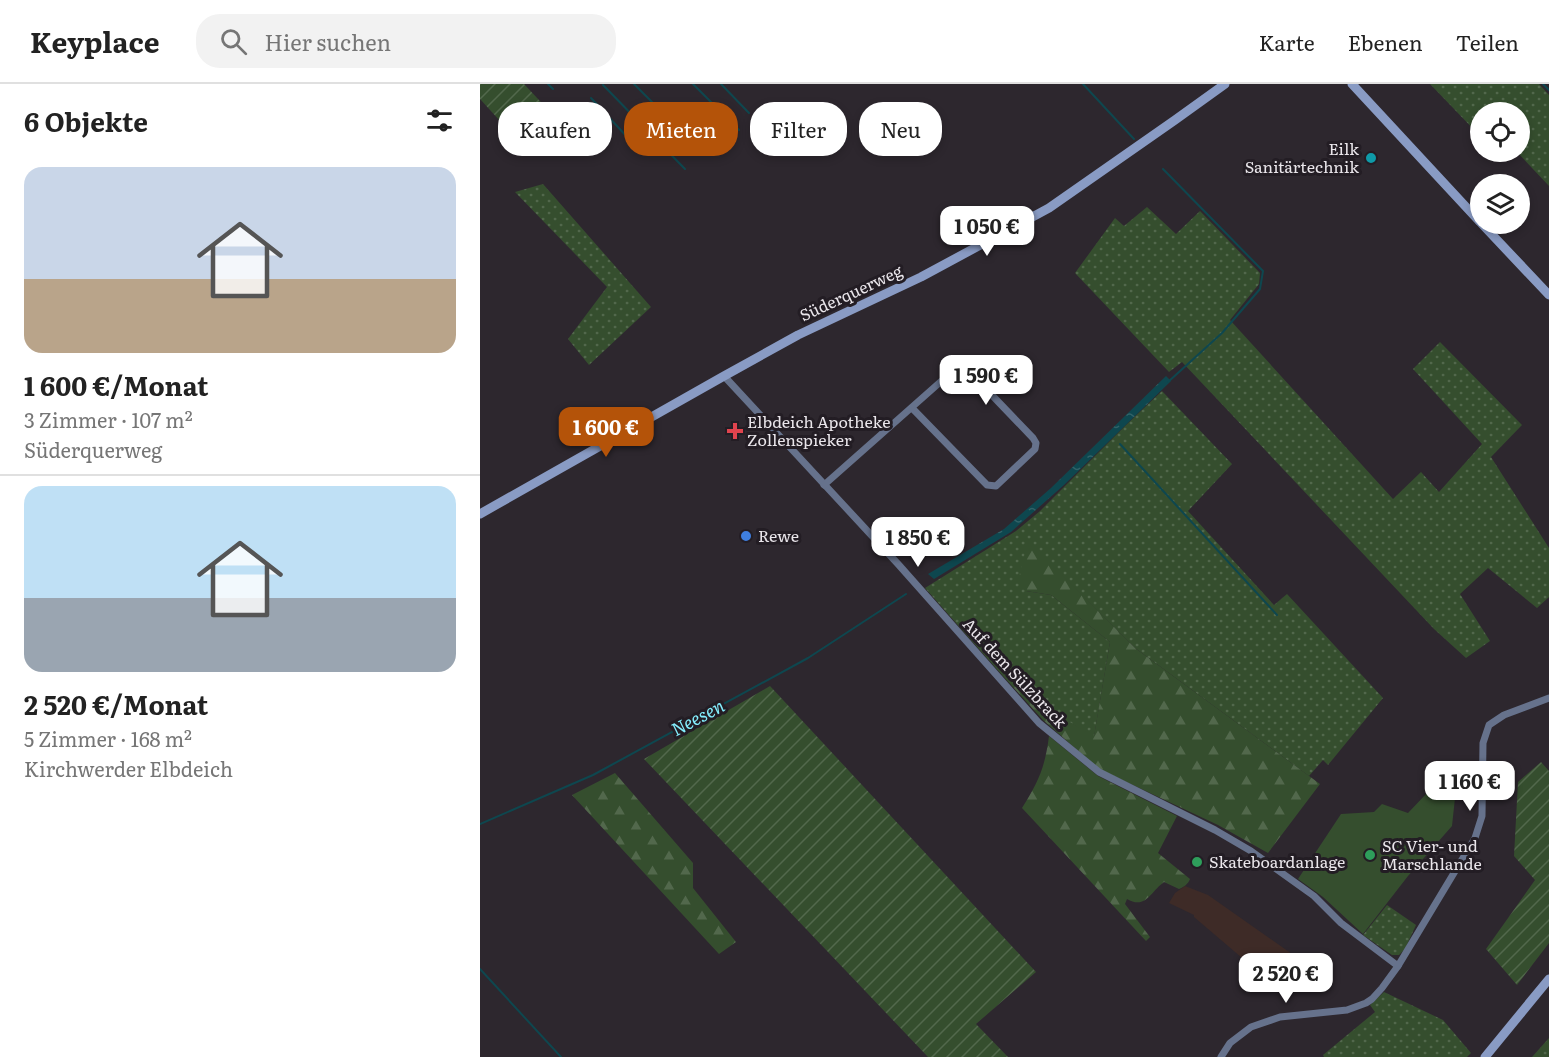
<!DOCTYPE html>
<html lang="de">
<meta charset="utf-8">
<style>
:root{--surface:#fff;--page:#f2f2f2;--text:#222;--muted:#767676;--line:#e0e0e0;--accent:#b45309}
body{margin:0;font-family:Literata,serif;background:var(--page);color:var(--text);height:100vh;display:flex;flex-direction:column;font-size:22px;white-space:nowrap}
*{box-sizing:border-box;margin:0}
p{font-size:20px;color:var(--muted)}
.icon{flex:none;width:33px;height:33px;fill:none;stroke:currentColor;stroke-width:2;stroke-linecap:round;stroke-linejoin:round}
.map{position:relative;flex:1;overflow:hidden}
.drawer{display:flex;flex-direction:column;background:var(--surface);width:480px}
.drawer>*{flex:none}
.banner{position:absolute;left:18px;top:18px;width:570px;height:54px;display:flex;gap:12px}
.controls{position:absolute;left:990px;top:18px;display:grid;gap:12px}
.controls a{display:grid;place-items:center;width:60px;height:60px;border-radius:50%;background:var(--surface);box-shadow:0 3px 9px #0003;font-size:30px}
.price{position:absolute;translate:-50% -51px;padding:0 14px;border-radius:12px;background:#fff;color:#222;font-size:20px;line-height:39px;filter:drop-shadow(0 2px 3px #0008)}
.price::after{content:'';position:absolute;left:50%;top:36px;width:18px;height:14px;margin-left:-9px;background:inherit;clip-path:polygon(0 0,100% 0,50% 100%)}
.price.active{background:var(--accent);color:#fff}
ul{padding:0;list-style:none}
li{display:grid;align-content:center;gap:12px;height:318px;padding:0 24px}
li+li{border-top:2px solid var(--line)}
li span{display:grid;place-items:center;height:186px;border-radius:18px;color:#555}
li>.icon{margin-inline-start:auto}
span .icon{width:108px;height:108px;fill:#fffc;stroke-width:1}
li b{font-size:26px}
h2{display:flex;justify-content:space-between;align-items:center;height:72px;padding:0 24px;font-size:26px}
.chip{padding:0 21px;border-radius:24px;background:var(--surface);box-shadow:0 3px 9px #0003;font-size:21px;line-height:54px}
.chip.active{background:var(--accent);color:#fff}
header{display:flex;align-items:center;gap:36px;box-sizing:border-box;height:84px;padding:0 30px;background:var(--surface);border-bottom:2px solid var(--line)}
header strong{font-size:28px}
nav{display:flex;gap:33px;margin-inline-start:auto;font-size:21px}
.search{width:420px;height:54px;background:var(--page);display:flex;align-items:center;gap:15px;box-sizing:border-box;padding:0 21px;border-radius:24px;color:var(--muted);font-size:22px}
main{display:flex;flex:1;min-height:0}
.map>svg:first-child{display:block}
.commercial{fill:#3e2b27}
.grass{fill:url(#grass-dots)}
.forest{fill:url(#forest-firs)}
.garden{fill:url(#garden-furrows)}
.pitch{fill:#354e2e}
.water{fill:url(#water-ripples)}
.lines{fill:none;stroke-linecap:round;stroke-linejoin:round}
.stream{stroke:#0e474f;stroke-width:2}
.street{stroke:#66728c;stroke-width:7}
.secondary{stroke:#899bc4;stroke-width:9}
.culture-dot{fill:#0f9aa8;stroke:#231d24;stroke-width:2}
.health-dot{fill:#e0444e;stroke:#231d24;stroke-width:2}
.shop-dot{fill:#3f7fe0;stroke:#231d24;stroke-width:2}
.leisure-dot{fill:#2e9e5b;stroke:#231d24;stroke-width:2}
.labels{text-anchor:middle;stroke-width:6;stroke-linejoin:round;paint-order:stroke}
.poi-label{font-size:16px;fill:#eae6eb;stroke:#231d24;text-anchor:start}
.street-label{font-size:16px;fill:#eae6eb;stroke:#231d24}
.water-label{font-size:18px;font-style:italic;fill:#84eefd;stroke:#231d24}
</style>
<header>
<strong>Keyplace</strong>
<div class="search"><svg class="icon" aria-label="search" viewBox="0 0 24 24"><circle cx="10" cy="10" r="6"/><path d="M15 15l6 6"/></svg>Hier suchen</div>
<nav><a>Karte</a><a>Ebenen</a><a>Teilen</a></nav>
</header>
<main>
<section class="drawer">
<h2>6 Objekte<svg class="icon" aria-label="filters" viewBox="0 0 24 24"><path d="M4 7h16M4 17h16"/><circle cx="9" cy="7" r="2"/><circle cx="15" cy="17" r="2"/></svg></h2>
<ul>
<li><span style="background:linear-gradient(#c9d6e8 60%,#b9a48a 0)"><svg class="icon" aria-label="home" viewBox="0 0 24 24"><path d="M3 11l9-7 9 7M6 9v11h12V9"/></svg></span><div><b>1 600 €/Monat</b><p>3 Zimmer · 107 m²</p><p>Süderquerweg</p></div></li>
<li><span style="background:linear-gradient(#bfe0f5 60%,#9aa5b1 0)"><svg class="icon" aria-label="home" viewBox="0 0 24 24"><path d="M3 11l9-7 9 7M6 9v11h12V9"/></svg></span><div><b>2 520 €/Monat</b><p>5 Zimmer · 168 m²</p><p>Kirchwerder Elbdeich</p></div></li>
</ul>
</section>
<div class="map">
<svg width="1069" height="973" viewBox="0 0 1069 973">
<defs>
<pattern id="grass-dots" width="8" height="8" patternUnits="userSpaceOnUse" patternTransform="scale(1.5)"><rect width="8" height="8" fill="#354e2e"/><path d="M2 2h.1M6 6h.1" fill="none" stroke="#52684c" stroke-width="1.8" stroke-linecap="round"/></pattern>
<pattern id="forest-firs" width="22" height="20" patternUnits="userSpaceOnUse" patternTransform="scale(1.5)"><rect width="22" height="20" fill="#354e2e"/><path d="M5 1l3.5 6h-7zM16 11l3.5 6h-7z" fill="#52684c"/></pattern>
<pattern id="garden-furrows" width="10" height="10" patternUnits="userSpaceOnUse" patternTransform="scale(1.5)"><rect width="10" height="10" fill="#354e2e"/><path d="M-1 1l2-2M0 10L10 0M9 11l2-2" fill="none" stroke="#52684c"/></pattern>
<pattern id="water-ripples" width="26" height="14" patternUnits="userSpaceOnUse" patternTransform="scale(1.5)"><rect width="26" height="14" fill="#0e474f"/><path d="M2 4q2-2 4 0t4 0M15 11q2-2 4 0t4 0" fill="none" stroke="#316268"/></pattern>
</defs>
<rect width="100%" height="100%" fill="#2d272e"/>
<polygon class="commercial" points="705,802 728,811 812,870 818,879 807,886 795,902 714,833 714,831 689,819 695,809"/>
<g class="grass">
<polygon points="950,0 1059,0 1069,11 1069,102 1037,68 1040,68 1040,28 1000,28 1000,52"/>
<polygon points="63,100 171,223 109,281 88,255 127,203 35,108"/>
<polygon points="667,123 696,150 720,127 780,189 779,200 750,236 913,415 941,388 959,408 1002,360 933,285 960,258 1042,341 1011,373 1069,464 1069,513 1057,524 1008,484 980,510 1010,557 986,574 954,545 702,278 689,288 595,189 635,134 644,142"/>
<polygon points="682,307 752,380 708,427 794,521 807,510 903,614 848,681 843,676 829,692 655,564 548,458 546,507 571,511 630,558 614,653 569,626 538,586 522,591 445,504 536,447 560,427 646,341"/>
<polygon points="907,821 936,841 925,865 919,871 912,871 883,851"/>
<polygon points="904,908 963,936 991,969 987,973 844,973 843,971 895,928 890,921"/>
<polygon points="1069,954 1069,973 1052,973"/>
</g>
<g class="forest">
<polygon points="548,457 655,564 840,700 788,769 738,741 619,685 563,636 522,591 538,586 569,626 614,652 630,558 571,511 546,507 539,493"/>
<path d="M569 652 618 692 697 732 678 769 710 795C708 800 704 803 699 805L684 798C671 807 666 826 647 815L645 820 670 853 666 857 542 724C559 697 565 683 569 652Z"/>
<polygon points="135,689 213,779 213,804 256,858 239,870 92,711"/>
</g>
<g class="garden">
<polygon points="0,0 44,0 73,31 41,60 0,15"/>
<polygon points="290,602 556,888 496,940 528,973 448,973 164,675"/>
<polygon points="1061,678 1069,687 1069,859 1037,901 1006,865 1055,796 1034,772 1038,698"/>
</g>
<polygon class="pitch" points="963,706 975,714 972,742 928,792 883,850 843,813 818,795 861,730 894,728 902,720 928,729 948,708"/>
<polygon class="water" points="686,292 691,297 584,401 531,448 454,495 448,490 524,445 571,404"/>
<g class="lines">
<g class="stream">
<polyline points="68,0 73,5"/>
<polyline points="154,0 217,63"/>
<polyline points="213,0 259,46"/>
<polyline points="241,0 269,29"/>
<polyline points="603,0 654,55"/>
<polyline points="1063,0 1069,6"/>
<polyline points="123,1 205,85"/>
<polyline points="111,14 162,69"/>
<polyline points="683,85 783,187 780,205 742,249 688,298"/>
<polyline points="640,360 797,531"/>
<polyline points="0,740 113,691 328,574 426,510"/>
<polyline points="0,885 81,973"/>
</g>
<g class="street">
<polyline points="244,292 418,480 559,639 619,688 735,746 771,767 834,812 861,839 918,882"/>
<polyline points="344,401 475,285 485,283 553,354 556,359 555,365 516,402 507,401 432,324"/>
<polyline points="741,973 750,959 771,943 800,933 867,926 886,919 892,915 902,904 918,882 995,754 1002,732 1003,659 1009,641 1024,631 1069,614"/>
</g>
<g class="secondary">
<polyline points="872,0 1000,138"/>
<polyline points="1002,140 1069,211"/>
<polyline points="0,430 244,292 318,251 441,193 569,124 695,36 745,0"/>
<polyline points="1005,973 1069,895"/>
</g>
</g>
<circle class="culture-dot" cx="891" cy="74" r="6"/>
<path class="health-dot" d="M252 338h6v6h6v6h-6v6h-6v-6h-6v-6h6z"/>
<circle class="shop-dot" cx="266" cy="452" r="6"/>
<g class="leisure-dot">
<circle cx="890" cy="771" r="6"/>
<circle cx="717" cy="778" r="6"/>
</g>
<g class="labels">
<g class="poi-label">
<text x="879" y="71" text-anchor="end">Eilk<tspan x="879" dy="18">Sanitärtechnik</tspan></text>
<text x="267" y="344">Elbdeich Apotheke<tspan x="267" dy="18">Zollenspieker</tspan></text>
<text x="278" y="458">Rewe</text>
<text x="902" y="768">SC Vier- und<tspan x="902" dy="18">Marschlande</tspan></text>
<text x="729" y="784">Skateboardanlage</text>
</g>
<g class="street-label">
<text transform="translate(371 209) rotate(-25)" y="6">Süderquerweg</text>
<text transform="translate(535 589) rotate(47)" y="6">Auf dem Sülzbrack</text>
</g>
<g class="water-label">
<text transform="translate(218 634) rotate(-28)" y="6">Neesen</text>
</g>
</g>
</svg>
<div class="controls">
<a><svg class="icon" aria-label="locate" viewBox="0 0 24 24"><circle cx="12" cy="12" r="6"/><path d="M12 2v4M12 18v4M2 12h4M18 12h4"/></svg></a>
<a><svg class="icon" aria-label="layers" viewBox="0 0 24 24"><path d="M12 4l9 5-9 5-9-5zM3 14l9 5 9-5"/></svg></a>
</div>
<b class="price" style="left:507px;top:173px">1 050 €</b>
<b class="price" style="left:506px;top:322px">1 590 €</b>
<b class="price active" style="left:126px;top:374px">1 600 €</b>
<b class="price" style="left:438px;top:484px">1 850 €</b>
<b class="price" style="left:990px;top:728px">1 160 €</b>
<b class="price" style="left:806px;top:920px">2 520 €</b>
<div class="banner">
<a class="chip">Kaufen</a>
<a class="chip active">Mieten</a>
<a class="chip">Filter</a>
<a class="chip">Neu</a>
</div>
</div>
</main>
